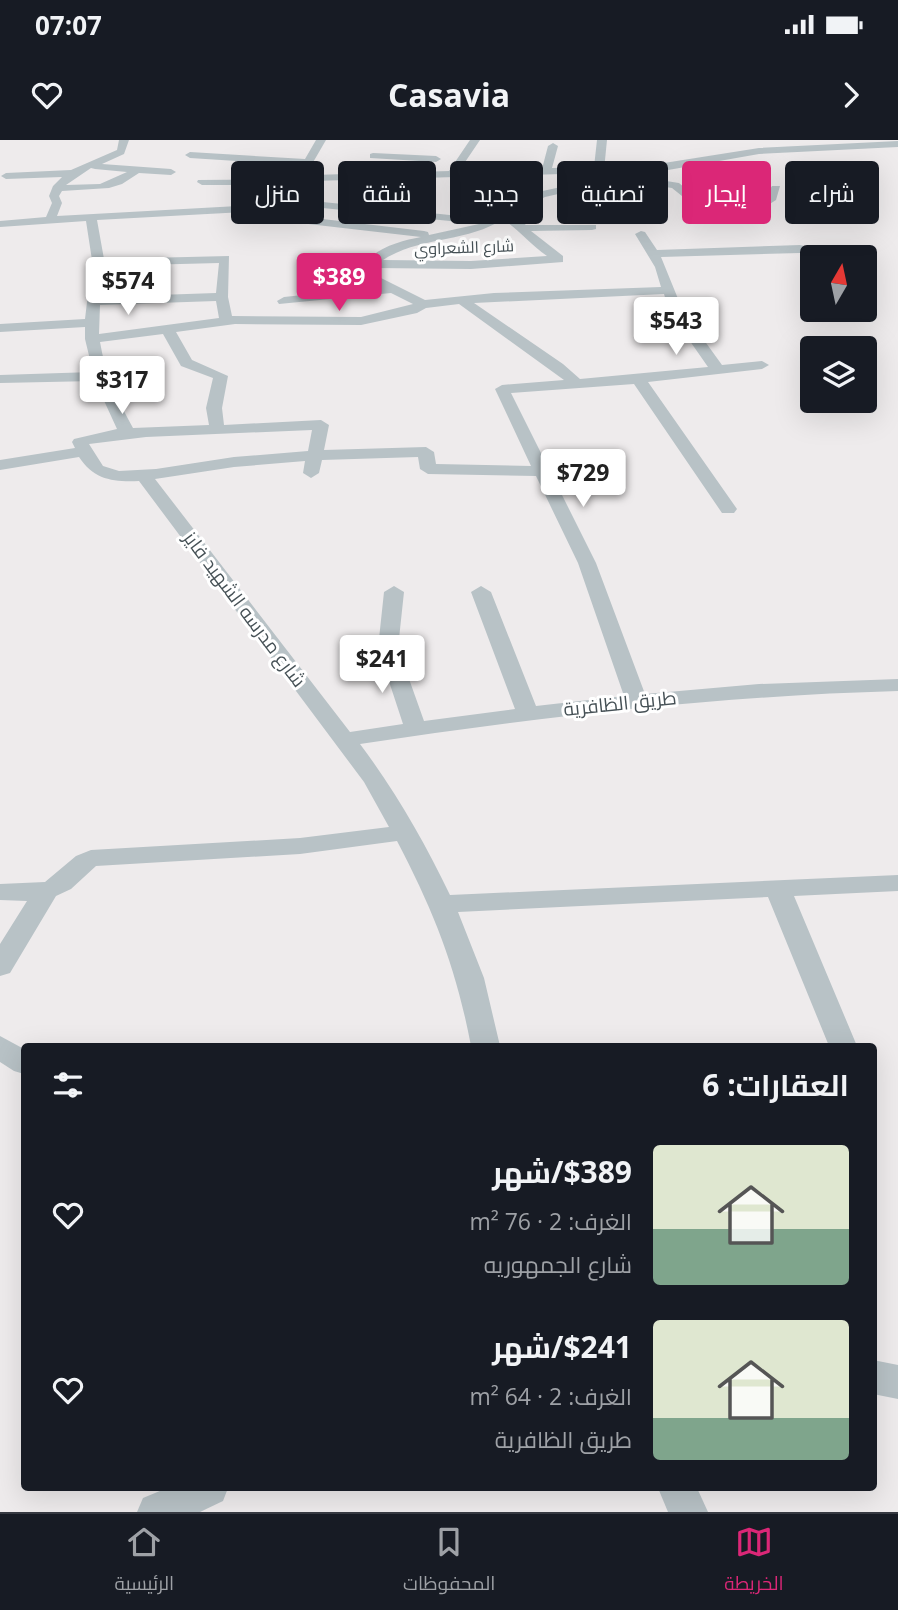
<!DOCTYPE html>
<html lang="ar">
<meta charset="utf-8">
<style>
:root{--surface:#171b24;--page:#20242c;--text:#f1f3f6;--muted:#9ea1a6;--line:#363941;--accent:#db2777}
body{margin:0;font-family:"Open Sans",Cairo,sans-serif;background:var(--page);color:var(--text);direction:rtl;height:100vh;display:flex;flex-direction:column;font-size:26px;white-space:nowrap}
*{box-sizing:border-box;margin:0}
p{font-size:23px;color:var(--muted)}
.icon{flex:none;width:38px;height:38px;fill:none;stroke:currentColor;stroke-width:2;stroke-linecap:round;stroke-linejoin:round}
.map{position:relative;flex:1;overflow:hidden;direction:ltr}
.side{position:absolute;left:21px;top:903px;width:856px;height:448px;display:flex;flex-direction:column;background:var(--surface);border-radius:7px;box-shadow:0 7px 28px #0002;direction:rtl}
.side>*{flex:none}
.hud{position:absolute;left:21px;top:21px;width:858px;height:63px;direction:rtl;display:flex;gap:14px}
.needle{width:46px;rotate:9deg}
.controls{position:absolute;left:800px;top:105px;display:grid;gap:14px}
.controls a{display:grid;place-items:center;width:77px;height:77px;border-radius:7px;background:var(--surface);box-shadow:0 7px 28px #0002;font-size:35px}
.price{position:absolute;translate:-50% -60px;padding:0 16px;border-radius:7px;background:#fff;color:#222;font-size:23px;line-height:46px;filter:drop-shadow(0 2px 4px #0008)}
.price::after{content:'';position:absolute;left:50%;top:42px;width:21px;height:16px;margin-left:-10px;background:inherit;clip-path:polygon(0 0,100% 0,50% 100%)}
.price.on{background:var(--accent);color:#fff}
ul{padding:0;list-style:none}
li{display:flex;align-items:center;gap:21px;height:175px;padding:0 28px}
li span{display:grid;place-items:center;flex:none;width:196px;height:140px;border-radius:7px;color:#555}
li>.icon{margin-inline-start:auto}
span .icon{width:84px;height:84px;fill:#fffc;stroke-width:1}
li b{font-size:30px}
h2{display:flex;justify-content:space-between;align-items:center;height:84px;padding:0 28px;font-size:30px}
.chip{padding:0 24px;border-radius:7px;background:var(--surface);box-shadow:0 7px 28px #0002;font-size:24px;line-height:63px}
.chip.on{background:var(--accent);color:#fff}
.status{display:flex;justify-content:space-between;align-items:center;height:49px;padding:0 35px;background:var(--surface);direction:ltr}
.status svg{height:19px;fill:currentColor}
header{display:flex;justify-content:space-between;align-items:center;height:91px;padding:0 28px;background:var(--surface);font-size:32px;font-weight:700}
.menu{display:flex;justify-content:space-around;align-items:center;height:98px;border-top:2px solid var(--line);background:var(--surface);font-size:19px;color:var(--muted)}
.menu a{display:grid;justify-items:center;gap:4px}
.menu .on{color:var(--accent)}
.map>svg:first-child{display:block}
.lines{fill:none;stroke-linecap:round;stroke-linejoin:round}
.minor{fill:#b8c2c6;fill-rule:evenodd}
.labels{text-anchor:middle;stroke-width:6;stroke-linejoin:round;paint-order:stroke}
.far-street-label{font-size:16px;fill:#465156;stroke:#fff}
.street-label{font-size:19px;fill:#465156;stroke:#fff}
</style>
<div class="status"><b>07:07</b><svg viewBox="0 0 49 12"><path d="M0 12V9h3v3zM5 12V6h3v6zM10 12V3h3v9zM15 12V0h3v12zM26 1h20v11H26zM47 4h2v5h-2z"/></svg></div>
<header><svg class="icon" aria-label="forward" viewBox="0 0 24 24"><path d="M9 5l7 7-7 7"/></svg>Casavia<svg class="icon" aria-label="heart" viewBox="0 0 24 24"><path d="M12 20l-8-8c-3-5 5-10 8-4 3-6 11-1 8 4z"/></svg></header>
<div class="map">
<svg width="898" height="1372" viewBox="0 0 898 1372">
<rect width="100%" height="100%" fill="#eeebec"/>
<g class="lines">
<g class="minor">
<path d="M119 0H129L124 14 102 24 171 29 176 32 171 35 139 33 122 44 109 48 62 51 59 56 62 63 57 76 257 65 263 68 255 71 424 91 428 92 429 95 479 84 274 63 269 60 274 57 479 78 485 81 509 65 538 52 616 35 645 26 759 8 898 1V7L759 14 634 36 679 43 695 56 717 66 762 61 772 46H780L776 60 765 67 715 73 687 60 672 48 633 42 628 38 545 57 510 74 526 85H596V89L592 90 531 91 563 116V122L471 129 375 128 374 132 377 136 425 160 494 153 661 147 655 127 635 94 641 91 645 92 657 110 800 105 813 108 820 117H812V120L800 113 661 117 683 171 722 225 762 221 769 225 762 229 648 242 737 369 734 373H722L634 244 511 253 596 423 645 554 759 544 898 539V551C717 556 539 577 360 604 396 652 424 701 450 755L898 735V751L794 756 857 906H829L768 757 458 772 484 838 500 906H471C456 827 434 772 397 701L300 714 96 726 71 749 56 756 10 833 0 836V804L27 761 0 760V744L45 742 76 716 91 710 300 698 389 687 364 642 139 341C113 342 94 340 79 317L0 330V320L75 308 72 302 74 299 117 289 95 241 0 243V235L93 232 85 199V187L0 192V184L85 179 92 120 86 81 0 87V81L46 77 52 63 49 56 53 46 62 37 6 39 1 36 6 33 71 30 117 10ZM91 28 95 29 127 32 100 44 66 45ZM244 72V76L248 77 421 97C400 101 368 109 362 132L369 142 378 147 284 157 277 161 279 164 391 153 413 164 361 177 232 176 228 157 229 116 104 119 97 80ZM503 79C519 90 530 104 547 116L471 121 383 120C420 96 467 103 503 79ZM219 123 216 153 100 157 104 126ZM664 154 669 171 708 227 580 239 563 224 474 163ZM216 161 219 178 99 194 100 165ZM459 164 564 240 502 245 495 249 531 326 436 324 434 312 426 307 324 310 329 285 321 280 224 285 222 268 228 236 192 220 176 192 235 184 361 185 417 173 426 168ZM163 194 181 226 213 238 206 268 209 285 133 288C118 261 105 233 100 202ZM312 290 308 311 234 317 156 329 119 331 103 326 89 304 146 297ZM418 317 420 329 428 334 536 336 578 423 624 556 536 566 491 452 481 446 471 452 515 569 424 581 398 508 404 452 394 446 384 452 378 508 403 584 350 592 155 339 234 327 305 321 303 333 311 338 319 333 322 320Z"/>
<polygon points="316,0 326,0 308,31 313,35 449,31 470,0 480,0 459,31 542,29 548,6 553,3 558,6 552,28 594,27 597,0 607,0 604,30 599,33 313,41 308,45 202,45 197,42 198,40 305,39 300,37 298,31 302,25 190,18 185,15 190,12 305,19"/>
<polygon points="373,13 436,16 441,19 436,22 370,18 370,14"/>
<polygon points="364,47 428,53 433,56 428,59 360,52 359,50"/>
<polygon points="0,896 24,909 24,934 14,931 0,922"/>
<polygon points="873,1220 898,1225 898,1259 873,1254"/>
<polygon points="167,1348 228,1348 223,1361 200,1372 137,1372 143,1358"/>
<polygon points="658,1348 697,1348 708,1372 668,1372"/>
</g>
</g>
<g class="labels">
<g class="far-street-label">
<text transform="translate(464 107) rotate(-2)" y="6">شارع الشعراوي</text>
</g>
<g class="street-label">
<text transform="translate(245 469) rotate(53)" y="7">شارع مدرسه الشهيد فايز</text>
<text transform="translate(620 563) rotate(-6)" y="7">طريق الظافرية</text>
</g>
</g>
</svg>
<div class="controls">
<a><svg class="needle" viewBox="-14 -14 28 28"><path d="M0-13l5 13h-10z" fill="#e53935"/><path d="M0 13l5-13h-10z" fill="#9ea1a6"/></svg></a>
<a><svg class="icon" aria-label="layers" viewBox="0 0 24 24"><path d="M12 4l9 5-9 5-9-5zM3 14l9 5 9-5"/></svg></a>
</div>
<b class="price on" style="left:339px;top:173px">$389</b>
<b class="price" style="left:128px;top:177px">$574</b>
<b class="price" style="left:676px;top:217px">$543</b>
<b class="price" style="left:122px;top:276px">$317</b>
<b class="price" style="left:583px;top:369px">$729</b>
<b class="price" style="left:382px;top:555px">$241</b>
<div class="hud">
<a class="chip">شراء</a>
<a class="chip on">إيجار</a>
<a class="chip">تصفية</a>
<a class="chip">جديد</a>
<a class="chip">شقة</a>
<a class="chip">منزل</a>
</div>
<section class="side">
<h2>العقارات: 6<svg class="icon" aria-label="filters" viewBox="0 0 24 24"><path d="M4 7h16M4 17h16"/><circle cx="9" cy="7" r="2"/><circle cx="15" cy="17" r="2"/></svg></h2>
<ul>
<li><span style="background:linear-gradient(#dfe7d0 60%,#7fa58c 0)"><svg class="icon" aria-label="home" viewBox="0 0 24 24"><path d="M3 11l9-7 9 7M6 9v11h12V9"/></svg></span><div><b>$389/شهر</b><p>الغرف: 2 · 76 m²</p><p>شارع الجمهوريه</p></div><svg class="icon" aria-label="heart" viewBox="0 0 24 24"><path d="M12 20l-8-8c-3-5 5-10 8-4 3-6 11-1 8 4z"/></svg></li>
<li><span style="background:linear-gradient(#dfe7d0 70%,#7fa58c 0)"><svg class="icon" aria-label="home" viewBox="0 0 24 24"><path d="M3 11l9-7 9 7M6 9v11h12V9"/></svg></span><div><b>$241/شهر</b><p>الغرف: 2 · 64 m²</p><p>طريق الظافرية</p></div><svg class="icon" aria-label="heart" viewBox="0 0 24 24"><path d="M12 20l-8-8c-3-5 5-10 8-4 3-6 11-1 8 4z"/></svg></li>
</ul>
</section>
</div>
<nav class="menu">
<a class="on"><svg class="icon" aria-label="map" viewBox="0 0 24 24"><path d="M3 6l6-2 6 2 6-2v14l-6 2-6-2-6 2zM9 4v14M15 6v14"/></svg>الخريطة</a>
<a><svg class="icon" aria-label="saved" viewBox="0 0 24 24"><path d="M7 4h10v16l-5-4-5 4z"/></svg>المحفوظات</a>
<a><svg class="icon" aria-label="home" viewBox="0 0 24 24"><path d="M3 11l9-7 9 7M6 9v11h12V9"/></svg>الرئيسية</a>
</nav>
